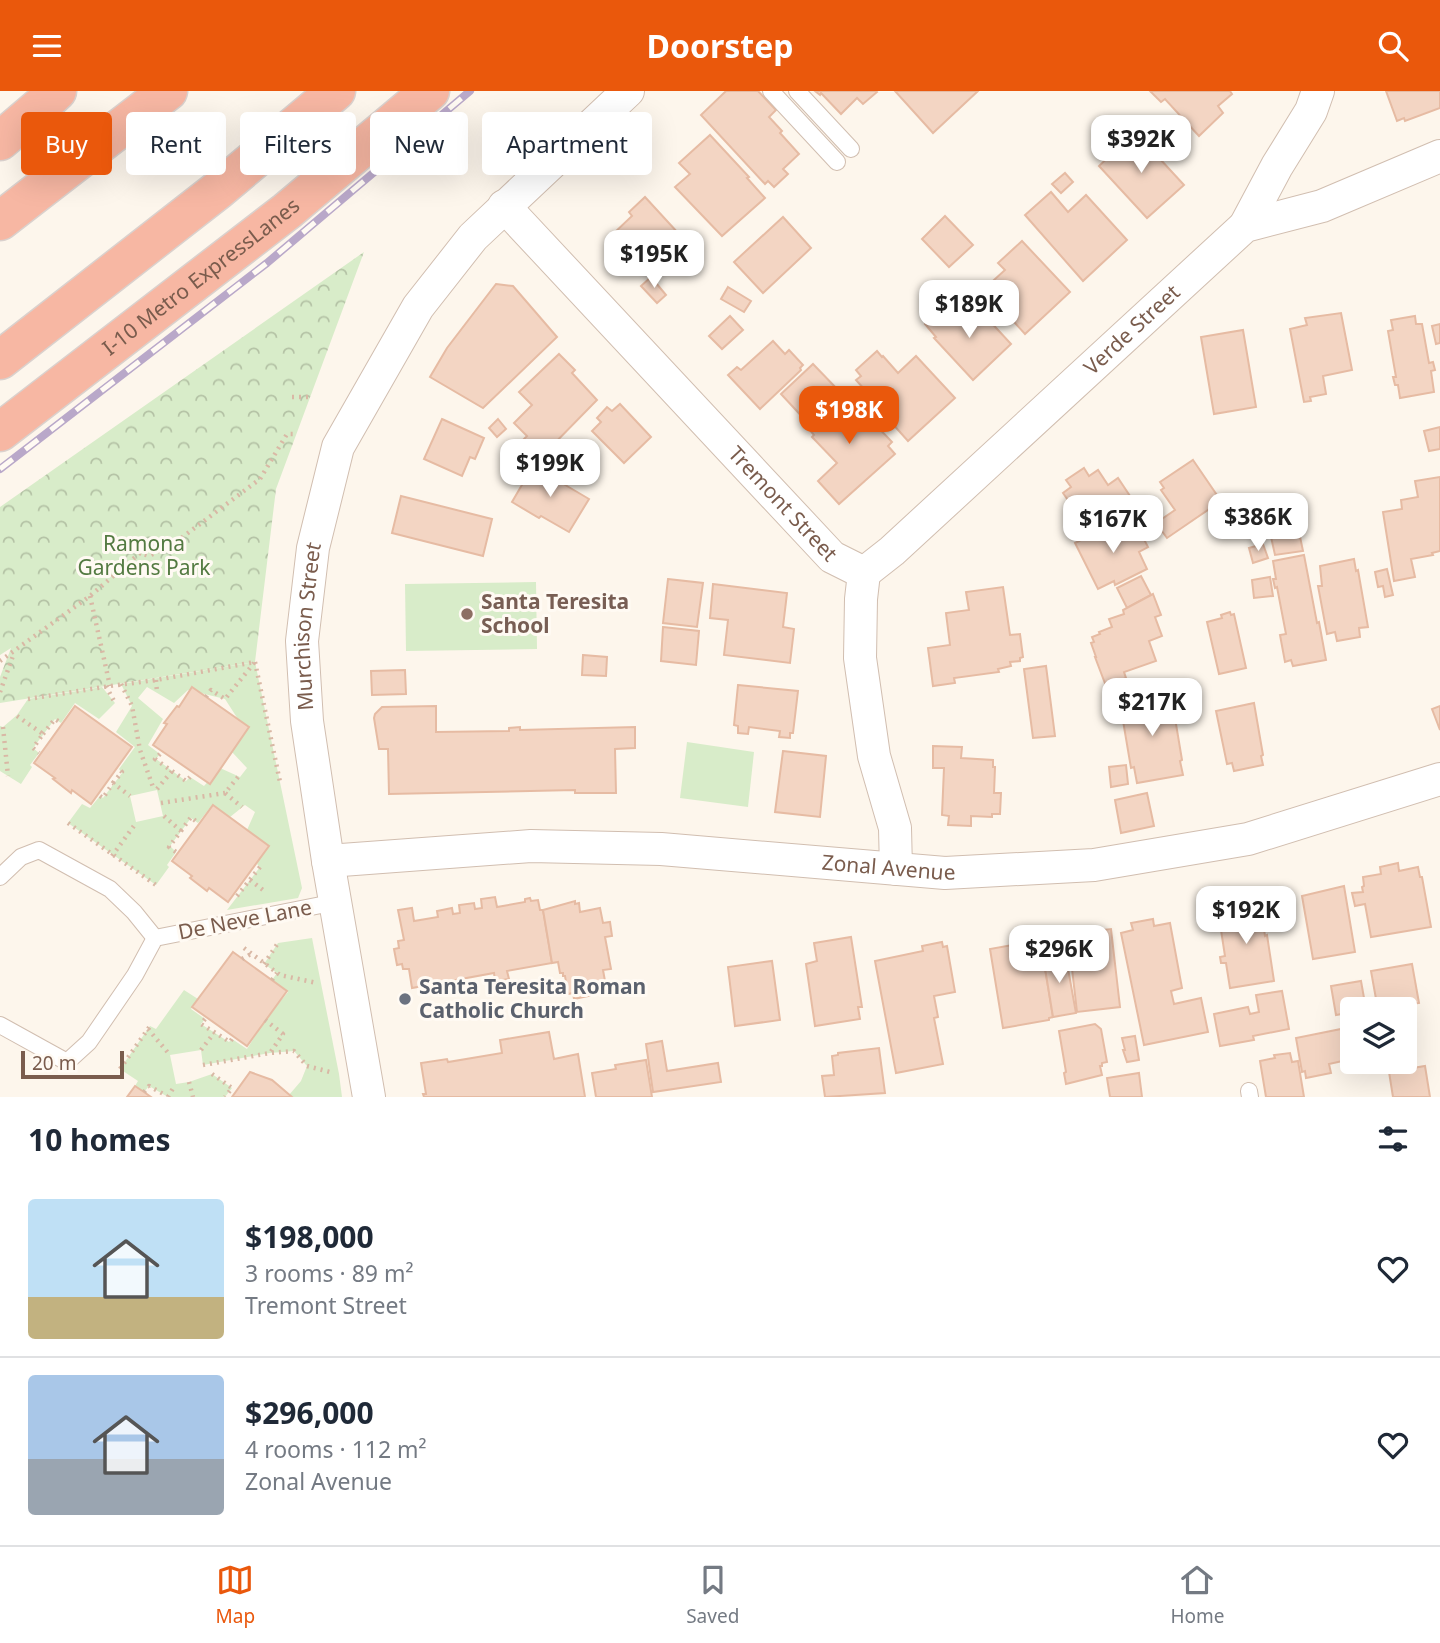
<!DOCTYPE html>
<meta charset="utf-8">
<style>
:root{--surface:#fff;--page:#f6f6f7;--text:#1f2937;--muted:#747a83;--line:#e0e1e3;--accent:#ea580c}
body{margin:0;font-family:"Noto Sans",sans-serif;background:var(--page);color:var(--text);height:100vh;display:flex;flex-direction:column;font-size:26px;white-space:nowrap}
*{box-sizing:border-box;margin:0}
p{font-size:23px;color:var(--muted)}
.icon{flex:none;width:38px;height:38px;fill:none;stroke:currentColor;stroke-width:2;stroke-linecap:round;stroke-linejoin:round}
.map{position:relative;height:1006px;overflow:hidden}
.details{display:flex;flex-direction:column;background:var(--surface);flex:1}
.details>*{flex:none}
.banner{position:absolute;left:21px;top:21px;width:700px;height:63px;display:flex;gap:14px}
.buttons{position:absolute;left:1340px;top:906px;display:grid;gap:14px}
.buttons a{display:grid;place-items:center;width:77px;height:77px;border-radius:7px;background:var(--surface);box-shadow:0 7px 28px #0002;font-size:35px}
.scale{position:absolute;left:21px;bottom:18px;width:103px;box-sizing:border-box;padding-left:7px;border:4px solid #7a5c4d;border-top:0;font-size:19px;line-height:24px;white-space:nowrap;color:#7a5c4d;-webkit-text-stroke:5px #fffaf3;paint-order:stroke}
.price{position:absolute;translate:-50% -60px;padding:0 16px;border-radius:14px;background:#fff;color:#222;font-size:23px;line-height:46px;filter:drop-shadow(0 2px 4px #0008)}
.price::after{content:'';position:absolute;left:50%;top:42px;width:21px;height:16px;margin-left:-10px;background:inherit;clip-path:polygon(0 0,100% 0,50% 100%)}
.price.current{background:var(--accent);color:#fff}
ul{padding:0;list-style:none}
li{display:flex;align-items:center;gap:21px;height:175px;padding:0 28px}
li+li{border-top:2px solid var(--line)}
li span{display:grid;place-items:center;flex:none;width:196px;height:140px;border-radius:7px;color:#555}
li>.icon{margin-inline-start:auto}
span .icon{width:84px;height:84px;fill:#fffc;stroke-width:1}
li b{font-size:30px}
h2{display:flex;justify-content:space-between;align-items:center;height:84px;padding:0 28px;font-size:30px}
.chip{padding:0 24px;border-radius:7px;background:var(--surface);box-shadow:0 7px 28px #0002;font-size:24px;line-height:63px}
.chip.current{background:var(--accent);color:#fff}
header{display:flex;justify-content:space-between;align-items:center;height:91px;padding:0 28px;background:var(--accent);color:#fff;font-size:32px;font-weight:700}
.dock{display:flex;justify-content:space-around;align-items:center;height:98px;border-top:2px solid var(--line);background:var(--surface);font-size:19px;color:var(--muted)}
.dock a{display:grid;justify-items:center;gap:4px}
.dock .current{color:var(--accent)}
.map>svg:first-child{display:block}
.green{fill:#d8ecc9;fill-rule:evenodd}
.park{fill:url(#park-crowns)}
.building{fill:#f3d5c3;stroke:#e6bba3;stroke-width:2}
.lines{fill:none;stroke-linecap:round;stroke-linejoin:round}
.lane-casing{stroke:#d1beb0;stroke-width:18}
.street-casing{stroke:#d1beb0;stroke-width:34}
.highway-casing{stroke:#dad1cd;stroke-width:41}
.path{stroke:#d9b8a5;stroke-width:4.5;stroke-dasharray:2 5;stroke-linecap:butt}
.lane{stroke:#fff;stroke-width:16}
.street{stroke:#fff;stroke-width:32}
.highway{stroke:#f7b7a3;stroke-width:38}
.rail-casing{stroke:#b9a8c9;stroke-width:8}
.rail{stroke:#fffaf3;stroke-width:5;stroke-dasharray:16;stroke-linecap:butt}
.education-dot{fill:#8d6e63;stroke:#fffaf3;stroke-width:2.5}
.worship-dot{fill:#6b7280;stroke:#fffaf3;stroke-width:2.5}
.labels{text-anchor:middle;stroke-width:6;stroke-linejoin:round;paint-order:stroke}
.street-label{font-size:21px;fill:#7a5c4d;stroke:#fffaf3}
.park-label{font-size:21px;fill:#537a41;stroke:#fffaf3}
.education-label{font-size:21px;font-weight:bold;fill:#785e54;stroke:#fffaf3;text-anchor:start}
.worship-label{font-size:21px;font-weight:bold;fill:#5b616d;stroke:#fffaf3;text-anchor:start}
</style>
<header><svg class="icon" aria-label="menu" viewBox="0 0 24 24"><path d="M4 6h16M4 12h16M4 18h16"/></svg>Doorstep<svg class="icon" aria-label="search" viewBox="0 0 24 24"><circle cx="10" cy="10" r="6"/><path d="M15 15l6 6"/></svg></header>
<div class="map">
<svg width="1440" height="1006" viewBox="0 0 1440 1006">
<defs>
<pattern id="park-crowns" width="20" height="18" patternUnits="userSpaceOnUse" patternTransform="scale(1.75)"><rect width="20" height="18" fill="#d8ecc9"/><path d="M2 6a3 3 0 1 1 6 0M12 15a3 3 0 1 1 6 0" fill="none" stroke="#b4c2a5"/></pattern>
</defs>
<rect width="100%" height="100%" fill="#fdf6ec"/>
<g class="green">
<polygon points="536,491 537,558 406,560 405,493"/>
<path d="M255 571 302 797 298 807 227 819 260 776 257 773 265 759 247 739 255 721 245 714 230 726 209 718 198 732 191 727 170 755 176 761 167 774 169 776 156 794 68 732 82 713 90 717 100 705 103 707 122 682 119 678 135 656 116 641 132 615 121 593ZM147 596 174 612 188 599 225 608 245 639 232 661 247 677 240 686 220 677 204 695 190 686 186 690 156 668 160 663 148 654 163 628 138 607ZM157 699 163 725 136 731 130 705Z"/>
<polygon points="102,596 115,612 99,628 75,612 61,632 55,628 33,657 39,662 30,674 32,676 21,693 0,680 0,635 3,636 17,624 28,608"/>
<polygon points="687,651 754,661 748,716 680,707"/>
<polygon points="312,847 339,983 342,1006 292,1006 289,1004 301,990 307,975 294,960 270,962 203,974 201,959 170,964 176,993 189,991 212,983 232,997 225,1006 168,1006 149,995 144,1001 135,995 138,990 120,978 150,935 156,938 184,899 198,908 191,918 205,928 201,933 229,951 232,948 247,958 265,929 288,901 272,889 277,882 264,873 278,852"/>
</g>
<polygon class="park" points="364,161 276,398 255,571 0,612 0,586 11,557 0,564 0,416"/>
<g class="building">
<polygon points="726,0 758,0 776,19 769,26 782,40 780,42 799,63 783,78 788,83 774,96 768,90 765,93 701,24"/>
<polygon points="815,0 876,0 877,1 863,13 857,7 841,23 821,2 820,4"/>
<polygon points="895,0 978,0 933,42"/>
<polygon points="1150,0 1230,0 1232,3 1218,15 1223,22 1199,45 1165,8 1161,11"/>
<polygon points="1386,0 1440,0 1440,17 1405,30 1404,27 1397,30"/>
<polygon points="1135,41 1184,94 1147,127 1099,75"/>
<polygon points="710,44 749,86 747,87 765,107 722,145 675,96 690,83 679,72"/>
<polygon points="1065,82 1073,91 1061,102 1052,93"/>
<polygon points="1051,101 1068,121 1086,104 1127,149 1083,190 1025,124"/>
<polygon points="645,106 679,143 656,165 664,173 651,185 613,143 632,125 629,121"/>
<polygon points="945,125 973,154 949,176 922,148"/>
<polygon points="783,126 811,157 763,202 734,171"/>
<polygon points="1022,150 1070,201 1025,243 984,198 1005,179 998,172"/>
<polygon points="651,186 666,204 657,212 641,195"/>
<polygon points="496,193 513,195 557,246 483,317 430,286 447,257"/>
<polygon points="728,196 751,210 744,221 721,208"/>
<polygon points="973,212 1011,253 973,289 934,247 936,246 925,233 938,221 949,233"/>
<polygon points="1341,222 1352,279 1323,285 1326,303 1310,306 1311,310 1304,311 1290,238 1307,234 1305,227"/>
<polygon points="730,225 743,239 722,258 709,245"/>
<polygon points="1415,225 1416,233 1422,233 1429,272 1433,271 1435,279 1431,280 1434,301 1400,307 1398,294 1395,294 1393,286 1396,286 1388,240 1393,239 1391,229"/>
<polygon points="1440,233 1440,252 1436,253 1432,235"/>
<polygon points="1243,239 1256,316 1214,323 1201,246"/>
<polygon points="773,250 785,263 789,259 803,274 800,277 801,279 760,318 728,284 737,276 741,279"/>
<polygon points="877,260 882,266 883,265 898,282 916,265 955,307 908,350 873,311 875,310 856,289 861,285 856,279"/>
<polygon points="559,263 575,279 572,282 597,309 545,362 537,353 533,357 524,348 527,345 514,332 532,314 519,301"/>
<polygon points="813,273 840,301 807,331 781,303"/>
<polygon points="839,302 848,312 850,310 869,331 871,329 892,351 888,355 895,363 839,413 818,390 837,372 812,346 814,344 805,333"/>
<polygon points="620,313 651,346 624,372 592,340 601,331 597,327 607,316 612,320"/>
<polygon points="442,328 484,347 475,368 470,366 462,385 424,368"/>
<polygon points="498,328 506,338 497,346 489,337"/>
<polygon points="1440,336 1440,358 1429,360 1424,340"/>
<polygon points="1193,369 1221,410 1167,447 1156,432 1175,419 1161,399 1164,397 1160,391"/>
<polygon points="533,375 589,408 569,441 541,425 539,427 512,411"/>
<polygon points="1084,377 1089,385 1098,379 1108,394 1118,387 1130,405 1120,412 1122,415 1103,429 1107,434 1095,441 1091,436 1084,441 1069,421 1074,418 1063,402 1071,396 1066,389"/>
<polygon points="1440,386 1440,460 1432,462 1433,464 1411,468 1415,486 1394,490 1383,421 1402,418 1401,409 1418,406 1415,390"/>
<polygon points="401,405 492,428 483,465 392,442"/>
<polygon points="1136,433 1148,456 1139,461 1147,478 1115,494 1114,490 1098,498 1075,452 1105,437 1107,441 1118,435 1121,440"/>
<polygon points="1299,441 1303,460 1275,464 1271,446"/>
<polygon points="1263,453 1268,467 1253,472 1249,457"/>
<polygon points="1304,464 1317,532 1319,531 1326,569 1293,575 1291,569 1285,571 1280,544 1286,543 1277,496 1275,497 1273,488 1276,488 1273,470"/>
<polygon points="1354,468 1356,480 1358,479 1368,536 1359,537 1360,546 1337,550 1335,541 1327,543 1318,495 1322,495 1320,475"/>
<polygon points="1387,478 1393,504 1385,506 1383,495 1378,496 1375,481"/>
<polygon points="1141,485 1151,504 1127,517 1117,497"/>
<polygon points="1270,486 1273,505 1254,507 1252,489"/>
<polygon points="668,488 703,492 697,536 663,532"/>
<polygon points="713,493 787,502 783,536 794,538 790,572 724,564 728,529 710,527"/>
<polygon points="1003,496 1010,544 1020,543 1023,566 1020,567 1020,570 1010,571 1011,575 998,578 999,581 954,587 955,592 933,595 928,557 950,554 946,522 969,519 966,501"/>
<polygon points="1153,503 1161,524 1155,526 1162,545 1149,550 1156,570 1124,581 1126,587 1106,595 1095,566 1096,566 1091,552 1094,551 1092,546 1100,543 1099,541 1112,536 1109,528 1124,523 1123,519"/>
<polygon points="1230,521 1231,524 1234,523 1246,577 1219,583 1207,531 1222,527 1221,524"/>
<polygon points="663,536 699,540 696,574 661,570"/>
<polygon points="583,564 607,566 606,585 582,584"/>
<polygon points="1046,575 1055,645 1033,647 1024,578"/>
<polygon points="405,579 406,603 372,604 371,580"/>
<polygon points="738,594 798,600 793,642 790,642 790,647 779,646 780,640 749,636 748,643 738,642 738,635 734,634"/>
<polygon points="192,596 249,636 210,693 153,654 167,633 164,632 177,615 179,616"/>
<polygon points="1168,604 1169,610 1172,609 1182,669 1180,670 1183,684 1137,692 1134,676 1131,677 1120,612"/>
<polygon points="1254,612 1263,664 1261,665 1263,674 1234,680 1232,672 1227,673 1216,620"/>
<polygon points="75,615 132,656 91,713 72,699 71,702 53,688 55,687 34,672"/>
<polygon points="436,615 436,641 509,640 509,637 520,636 520,639 635,636 635,657 615,658 616,702 575,702 575,699 389,703 388,658 379,658 374,627 375,623 382,616"/>
<polygon points="1440,615 1440,639 1432,618"/>
<polygon points="933,655 962,656 961,667 993,669 993,676 995,676 994,702 1001,702 1000,723 992,723 992,726 971,725 971,735 948,734 949,725 942,724 944,677 933,677"/>
<polygon points="783,660 826,665 820,726 775,721"/>
<polygon points="1126,674 1128,693 1111,696 1109,676"/>
<polygon points="1147,702 1154,735 1121,742 1115,709"/>
<polygon points="213,714 269,755 228,811 209,797 207,800 190,787 192,785 172,770"/>
<polygon points="1398,772 1399,780 1418,776 1420,786 1422,786 1431,836 1371,846 1365,813 1355,815 1352,802 1363,801 1362,796 1364,795 1363,786 1381,783 1380,776"/>
<polygon points="1344,795 1355,861 1313,868 1302,805"/>
<polygon points="495,806 497,816 525,811 525,808 530,807 531,810 538,809 540,819 543,819 552,872 507,880 509,888 495,890 494,882 412,897 409,878 403,878 402,873 397,874 394,858 399,857 398,850 404,849 398,819 412,817 414,830 438,826 437,820 452,817 453,823 460,822 459,814 474,812 475,818 482,817 481,808"/>
<polygon points="575,810 575,813 579,812 580,821 600,817 603,832 610,831 612,845 605,846 611,878 603,879 607,901 574,908 573,902 568,903 565,885 563,885 563,882 560,882 558,871 552,872 543,819"/>
<polygon points="1254,812 1255,819 1261,818 1265,845 1267,844 1274,890 1230,897 1226,872 1221,872 1220,866 1225,865 1219,826 1226,825 1225,816"/>
<polygon points="1153,828 1154,835 1170,832 1182,897 1171,900 1174,913 1201,907 1208,941 1144,954 1121,842 1133,839 1131,832"/>
<polygon points="1111,838 1120,916 1077,921 1068,843"/>
<polygon points="851,846 862,916 858,916 860,928 815,935 806,873 817,870 814,852"/>
<polygon points="1035,850 1038,866 1043,865 1053,926 1049,927 1049,929 1003,937 990,858"/>
<polygon points="942,851 943,856 947,855 955,901 934,905 938,926 934,927 943,973 896,982 875,870 923,860 922,855"/>
<polygon points="233,861 287,900 247,955 192,916"/>
<polygon points="1065,861 1076,922 1053,926 1043,865"/>
<polygon points="772,870 780,929 735,935 728,876"/>
<polygon points="1412,873 1419,912 1378,919 1371,880"/>
<polygon points="1361,890 1366,918 1353,919 1353,921 1336,924 1331,895"/>
<polygon points="1282,900 1289,938 1253,945 1254,949 1220,955 1214,923 1248,916 1250,923 1259,921 1256,904"/>
<polygon points="1095,933 1101,938 1107,971 1102,972 1102,975 1100,975 1102,984 1066,993 1064,982 1066,981 1059,940"/>
<polygon points="1341,938 1347,969 1329,973 1331,982 1306,987 1305,980 1302,981 1296,947"/>
<polygon points="549,941 554,968 578,963 585,1006 424,1006 423,1003 426,1003 421,972 447,968 448,971 502,962 500,949"/>
<polygon points="1135,945 1139,969 1127,971 1123,959 1125,959 1122,947"/>
<polygon points="662,950 667,980 718,972 721,991 653,1001 646,953"/>
<polygon points="879,957 885,1002 825,1006 822,985 834,984 832,965 838,964 838,962"/>
<polygon points="1290,962 1292,971 1298,970 1304,1006 1266,1006 1260,970 1275,967 1274,964"/>
<polygon points="646,969 652,1006 596,1006 592,982 616,978 615,974"/>
<polygon points="1425,975 1430,1006 1393,1006 1389,981"/>
<polygon points="250,981 272,989 292,1006 232,1006"/>
<polygon points="1139,982 1142,1006 1110,1006 1107,987"/>
<polygon points="135,995 144,1001 151,1006 127,1006"/>
</g>
<g class="lines">
<defs>
<g id="lane">
<polyline points="771,0 837,71"/>
<polyline points="797,0 851,58"/>
<polyline points="0,786 21,766 39,759 110,798 134,821 155,847"/>
<polyline points="0,934 67,971 89,951 135,884 155,847 336,811"/>
<polyline points="1249,1000 1250,1006"/>
</g>
<g id="street">
<path id="s1" d="M504 115 832 466 864 482 861 508 860 567 874 665 895 737 896 778"/>
<polyline points="1245,135 1277,75 1311,20 1318,0"/>
<path id="s2" d="M864 482 892 460 1245 135 1322 115 1440 65"/>
<path id="s3" d="M328 770 531 755 661 758 945 782 1094 774 1248 748 1440 688"/>
<path id="s4" d="M369 1006 328 770 307 630 302 550 313 457 338 356 418 216 473 146 628 0"/>
</g>
<g id="highway">
<polyline points="0,50 41,15 57,0"/>
<polyline points="0,130 168,0"/>
<polyline points="0,269 218,99 336,0"/>
<path id="s5" d="M0 341 287 120 430 0"/>
</g>
</defs>
<use href="#lane" class="lane-casing"/>
<use href="#street" class="street-casing"/>
<use href="#highway" class="highway-casing"/>
<g class="path">
<polyline points="292,306 310,306"/>
<polyline points="90,505 110,595"/>
<polyline points="0,570 90,505 140,462 149,465 176,451 260,388 287,343 296,343"/>
<polyline points="255,571 280,691"/>
<polyline points="156,589 157,601"/>
<polyline points="121,593 132,615 140,659 154,699"/>
<polyline points="106,595 115,612"/>
<polyline points="0,601 14,562"/>
<polyline points="206,606 211,599 225,608 254,572"/>
<polyline points="28,608 110,595 156,589 255,571"/>
<polyline points="17,625 43,643 33,657 39,662"/>
<polyline points="3,636 8,685"/>
<polyline points="43,643 55,628 61,632"/>
<polyline points="160,663 155,668 186,690 190,686"/>
<polyline points="238,686 225,702 242,716"/>
<polyline points="113,692 122,681 119,678"/>
<polyline points="157,698 172,680"/>
<polyline points="100,705 103,707 113,692 130,705"/>
<polyline points="161,712 225,702"/>
<polyline points="164,725 181,740 169,756 176,761"/>
<polyline points="68,732 156,794"/>
<polyline points="181,740 191,726 198,732"/>
<polyline points="112,765 136,732"/>
<polyline points="250,789 263,799"/>
<polyline points="237,805 260,776 257,773"/>
<polyline points="244,857 280,884 317,892"/>
<polyline points="242,868 251,863"/>
<polyline points="264,873 278,852"/>
<polyline points="272,889 277,882"/>
<polyline points="205,928 201,933 230,951 232,948"/>
<polyline points="265,929 283,943 270,962"/>
<polyline points="148,938 170,964"/>
<polyline points="201,959 214,942"/>
<polyline points="203,974 270,962 294,960 307,975 330,981"/>
<polyline points="120,978 150,935"/>
<polyline points="212,983 232,997 225,1006"/>
<polyline points="189,991 193,1006"/>
<polyline points="144,1001 149,995 167,1005"/>
<polyline points="168,1006 175,994"/>
</g>
<use href="#lane" class="lane"/>
<use href="#street" class="street"/>
<use href="#highway" class="highway"/>
<defs>
<polyline id="rail" points="0,378 267,172 470,0"/>
</defs>
<use href="#rail" class="rail-casing"/>
<use href="#rail" class="rail"/>
</g>
<circle class="education-dot" cx="467" cy="523" r="7"/>
<circle class="worship-dot" cx="405" cy="908" r="7"/>
<g class="labels">
<g class="street-label">
<text dy="7" stroke="none"><textPath href="#s5" startOffset="254">I-10 Metro ExpressLanes</textPath></text>
<text dy="7" stroke="none"><textPath href="#s2" startOffset="362">Verde Street</textPath></text>
<text dy="7" stroke="none"><textPath href="#s1" startOffset="408">Tremont Street</textPath></text>
<text dy="7" stroke="none"><textPath href="#s4" startOffset="476">Murchison Street</textPath></text>
<text dy="7" stroke="none"><textPath href="#s3" startOffset="562">Zonal Avenue</textPath></text>
<text transform="translate(245 829) rotate(-11)" y="7">De Neve Lane</text>
</g>
<g class="park-label">
<text x="144" y="460">Ramona<tspan x="144" dy="24">Gardens Park</tspan></text>
</g>
<g class="education-label">
<text x="481" y="518">Santa Teresita<tspan x="481" dy="24">School</tspan></text>
</g>
<g class="worship-label">
<text x="419" y="903">Santa Teresita Roman<tspan x="419" dy="24">Catholic Church</tspan></text>
</g>
</g>
</svg>
<div class="buttons">
<a><svg class="icon" aria-label="layers" viewBox="0 0 24 24"><path d="M12 4l9 5-9 5-9-5zM3 14l9 5 9-5"/></svg></a>
</div>
<div class="scale">20 m</div>
<b class="price" style="left:1141px;top:84px">$392K</b>
<b class="price" style="left:654px;top:199px">$195K</b>
<b class="price" style="left:969px;top:249px">$189K</b>
<b class="price current" style="left:849px;top:355px">$198K</b>
<b class="price" style="left:550px;top:408px">$199K</b>
<b class="price" style="left:1258px;top:462px">$386K</b>
<b class="price" style="left:1113px;top:464px">$167K</b>
<b class="price" style="left:1152px;top:647px">$217K</b>
<b class="price" style="left:1246px;top:855px">$192K</b>
<b class="price" style="left:1059px;top:894px">$296K</b>
<div class="banner">
<a class="chip current">Buy</a>
<a class="chip">Rent</a>
<a class="chip">Filters</a>
<a class="chip">New</a>
<a class="chip">Apartment</a>
</div>
</div>
<section class="details">
<h2>10 homes<svg class="icon" aria-label="filters" viewBox="0 0 24 24"><path d="M4 7h16M4 17h16"/><circle cx="9" cy="7" r="2"/><circle cx="15" cy="17" r="2"/></svg></h2>
<ul>
<li><span style="background:linear-gradient(#bfe0f5 70%,#c2b280 0)"><svg class="icon" aria-label="home" viewBox="0 0 24 24"><path d="M3 11l9-7 9 7M6 9v11h12V9"/></svg></span><div><b>$198,000</b><p>3 rooms · 89 m²</p><p>Tremont Street</p></div><svg class="icon" aria-label="heart" viewBox="0 0 24 24"><path d="M12 20l-8-8c-3-5 5-10 8-4 3-6 11-1 8 4z"/></svg></li>
<li><span style="background:linear-gradient(#a9c7e8 60%,#9aa5b1 0)"><svg class="icon" aria-label="home" viewBox="0 0 24 24"><path d="M3 11l9-7 9 7M6 9v11h12V9"/></svg></span><div><b>$296,000</b><p>4 rooms · 112 m²</p><p>Zonal Avenue</p></div><svg class="icon" aria-label="heart" viewBox="0 0 24 24"><path d="M12 20l-8-8c-3-5 5-10 8-4 3-6 11-1 8 4z"/></svg></li>
</ul>
</section>
<nav class="dock">
<a class="current"><svg class="icon" aria-label="map" viewBox="0 0 24 24"><path d="M3 6l6-2 6 2 6-2v14l-6 2-6-2-6 2zM9 4v14M15 6v14"/></svg>Map</a>
<a><svg class="icon" aria-label="saved" viewBox="0 0 24 24"><path d="M7 4h10v16l-5-4-5 4z"/></svg>Saved</a>
<a><svg class="icon" aria-label="home" viewBox="0 0 24 24"><path d="M3 11l9-7 9 7M6 9v11h12V9"/></svg>Home</a>
</nav>
